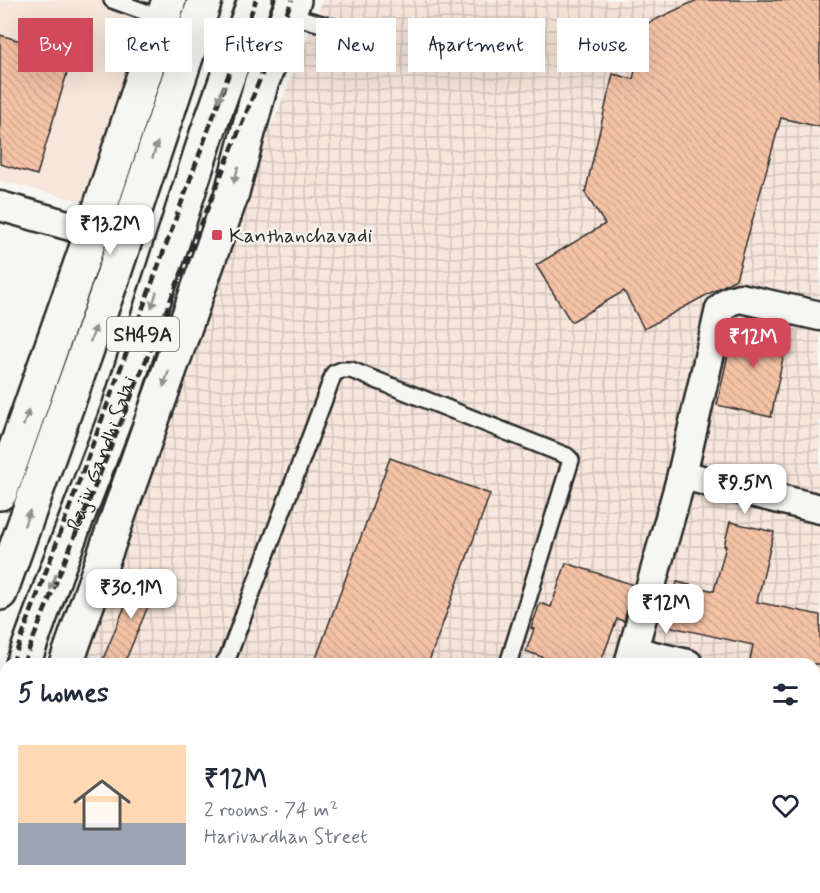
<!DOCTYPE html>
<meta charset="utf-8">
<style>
:root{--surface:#fff;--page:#f6f6f7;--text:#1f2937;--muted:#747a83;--accent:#d1495b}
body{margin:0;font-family:Mynerve,sans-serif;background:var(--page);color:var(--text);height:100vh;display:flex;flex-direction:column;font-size:22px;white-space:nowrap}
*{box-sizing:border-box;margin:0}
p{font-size:20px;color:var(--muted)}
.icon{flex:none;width:33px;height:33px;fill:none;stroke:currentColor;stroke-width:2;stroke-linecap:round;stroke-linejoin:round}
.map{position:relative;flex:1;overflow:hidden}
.details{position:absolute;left:0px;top:658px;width:820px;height:236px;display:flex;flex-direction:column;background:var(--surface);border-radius:18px 18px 0 0;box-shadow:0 6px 24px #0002}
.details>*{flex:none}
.guide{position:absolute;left:18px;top:18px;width:784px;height:54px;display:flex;gap:12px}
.price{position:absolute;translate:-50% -51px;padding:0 14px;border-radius:12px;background:#fff;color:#222;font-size:20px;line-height:39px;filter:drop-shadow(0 2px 3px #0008)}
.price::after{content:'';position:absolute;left:50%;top:36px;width:18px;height:14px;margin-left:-9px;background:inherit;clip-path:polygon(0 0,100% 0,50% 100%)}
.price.current{background:var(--accent);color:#fff}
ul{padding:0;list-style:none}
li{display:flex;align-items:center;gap:18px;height:150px;padding:0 18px}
li span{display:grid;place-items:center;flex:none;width:168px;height:120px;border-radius:0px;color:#555}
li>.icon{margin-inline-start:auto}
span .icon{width:72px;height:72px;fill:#fffc;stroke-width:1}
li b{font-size:26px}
h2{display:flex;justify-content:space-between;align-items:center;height:72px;padding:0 18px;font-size:26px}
.tag{padding:0 21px;border-radius:0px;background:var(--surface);box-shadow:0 6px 24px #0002;font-size:21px;line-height:54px}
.tag.current{background:var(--accent);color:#fff}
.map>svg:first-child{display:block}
.built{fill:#f6e6db}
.industrial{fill:url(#industrial-grid)}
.building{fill:url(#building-back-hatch);stroke:#2b2b2b;stroke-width:1.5}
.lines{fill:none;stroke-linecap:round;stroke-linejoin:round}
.lane-casing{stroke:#2b2b2b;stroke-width:20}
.street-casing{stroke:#2b2b2b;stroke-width:33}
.secondary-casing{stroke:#2b2b2b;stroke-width:38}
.primary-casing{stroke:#2b2b2b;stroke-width:38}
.lane{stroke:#f6f6f2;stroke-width:15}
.street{stroke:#f6f6f2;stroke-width:28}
.secondary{stroke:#f6f6f2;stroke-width:33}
.primary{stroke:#f6f6f2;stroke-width:33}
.rail{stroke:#2b2b2b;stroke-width:4.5;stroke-dasharray:9 4.5;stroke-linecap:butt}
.oneway{fill:#90908e}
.poi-dot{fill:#d1495b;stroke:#f6f6f2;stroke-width:2}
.labels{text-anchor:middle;stroke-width:4.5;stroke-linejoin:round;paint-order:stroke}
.shield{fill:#f6f6f2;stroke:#686867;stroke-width:1.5}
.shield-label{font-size:20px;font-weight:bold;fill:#2b2b2b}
.poi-label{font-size:21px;fill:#2b2b2b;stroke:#f6f6f2;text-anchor:start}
.street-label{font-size:21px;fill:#2b2b2b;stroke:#f6f6f2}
</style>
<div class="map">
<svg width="820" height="893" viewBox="0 0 820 893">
<defs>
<pattern id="industrial-grid" width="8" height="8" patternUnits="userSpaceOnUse" patternTransform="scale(1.5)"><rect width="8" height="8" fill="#f6e6db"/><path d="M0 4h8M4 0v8" fill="none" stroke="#d3c5bc"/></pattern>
<pattern id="building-back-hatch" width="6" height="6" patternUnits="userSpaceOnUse" patternTransform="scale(1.5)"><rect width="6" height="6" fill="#f5c2a6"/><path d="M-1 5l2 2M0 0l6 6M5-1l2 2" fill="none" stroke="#d2a78f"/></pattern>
</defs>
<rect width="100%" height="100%" fill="#f6f6f2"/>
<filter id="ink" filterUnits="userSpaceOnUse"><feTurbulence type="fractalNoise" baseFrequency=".0167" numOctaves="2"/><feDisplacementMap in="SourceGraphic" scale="12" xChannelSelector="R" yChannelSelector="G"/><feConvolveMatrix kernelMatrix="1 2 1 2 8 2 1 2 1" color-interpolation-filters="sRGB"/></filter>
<g filter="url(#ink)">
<polygon class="built" points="0,0 162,0 85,202 0,181"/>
<g class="industrial">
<polygon points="323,0 820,0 820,893 134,893 107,888 814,888 814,664 51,664"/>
<polygon points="6,773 6,870 0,869 0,787"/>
</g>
<g class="building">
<polygon points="697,0 820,0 820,127 781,118 736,279 644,329 624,291 571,322 536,265 605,224 585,193 613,74 633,79 646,24"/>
<polygon points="0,35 72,56 37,175 0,164"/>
<polygon points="735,322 788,333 771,417 717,405"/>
<polygon points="390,458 490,494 428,664 314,664"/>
<polygon points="730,522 774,532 757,602 820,615 820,664 772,664 750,660 753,645 667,626 677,582 714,591 726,546 724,546"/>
<polygon points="566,563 634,585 624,621 617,619 600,664 560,664 526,651 534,629 531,628 540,603 551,607"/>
<polygon points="139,572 159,580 124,664 101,664"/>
</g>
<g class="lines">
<defs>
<g id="lane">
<polyline points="112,0 162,18"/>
<polyline points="289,15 358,34"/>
<polyline points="223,664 228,657 334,373 342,370 351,370 567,456 571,460 508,664"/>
</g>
<g id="street">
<polyline points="0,206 92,232"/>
<polyline points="682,475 820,509"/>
<polyline points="633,651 688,664"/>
<polyline points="629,664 682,475 720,309 729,301 740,298 820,316"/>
<polyline points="814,697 820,698"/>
<polyline points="707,888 735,893"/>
<polyline points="462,893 464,888"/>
</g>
<g id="secondary">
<polyline points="0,493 92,232 169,0"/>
<polyline points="66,664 231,196 261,84 294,0"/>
<polyline points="0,834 6,819"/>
</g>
<g id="primary">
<polyline points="0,593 112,279 205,0"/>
<path id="s1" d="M23 664 58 567 119 408 207 134 255 0"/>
<polyline points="0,730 6,713"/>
</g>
</defs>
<use href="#lane" class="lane-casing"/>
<use href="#street" class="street-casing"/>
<use href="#secondary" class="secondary-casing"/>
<use href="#primary" class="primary-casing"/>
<use href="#lane" class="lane"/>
<use href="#street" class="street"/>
<use href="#secondary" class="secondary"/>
<use href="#primary" class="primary"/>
<g class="rail">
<polyline points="12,664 256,0"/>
<polyline points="23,664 292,0"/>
<polyline points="0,698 6,681"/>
<polyline points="0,720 6,706"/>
</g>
</g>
<defs><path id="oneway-solid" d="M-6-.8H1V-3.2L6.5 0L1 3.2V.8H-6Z" transform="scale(1.5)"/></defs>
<g class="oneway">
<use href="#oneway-solid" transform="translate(221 94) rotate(110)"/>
<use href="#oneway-solid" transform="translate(155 150) rotate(-72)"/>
<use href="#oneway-solid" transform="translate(236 175) rotate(105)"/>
<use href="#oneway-solid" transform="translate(154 300) rotate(108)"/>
<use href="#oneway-solid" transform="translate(93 334) rotate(-70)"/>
<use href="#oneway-solid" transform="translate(166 379) rotate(109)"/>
<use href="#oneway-solid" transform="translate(26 418) rotate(-71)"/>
<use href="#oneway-solid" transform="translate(27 518) rotate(-70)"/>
<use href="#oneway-solid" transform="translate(53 582) rotate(110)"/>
</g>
</g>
<rect class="poi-dot" x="211" y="229" width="12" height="12" rx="3"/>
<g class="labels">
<rect class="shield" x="107" y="317" width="72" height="34" rx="4.5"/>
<g class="shield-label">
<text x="143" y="341">SH49A</text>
</g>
<g class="poi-label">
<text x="229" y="242">Kanthanchavadi</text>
</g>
<g class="street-label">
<text dy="7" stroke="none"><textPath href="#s1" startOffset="225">Rajiv Gandhi Salai</textPath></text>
</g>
</g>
</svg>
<b class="price" style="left:110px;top:256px">₹13.2M</b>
<b class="price current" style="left:753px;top:369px">₹12M</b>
<b class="price" style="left:745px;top:515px">₹9.5M</b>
<b class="price" style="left:131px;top:620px">₹30.1M</b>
<b class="price" style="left:666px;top:635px">₹12M</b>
<div class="guide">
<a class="tag current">Buy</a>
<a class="tag">Rent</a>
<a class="tag">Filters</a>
<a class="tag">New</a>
<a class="tag">Apartment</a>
<a class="tag">House</a>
</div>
<section class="details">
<h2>5 homes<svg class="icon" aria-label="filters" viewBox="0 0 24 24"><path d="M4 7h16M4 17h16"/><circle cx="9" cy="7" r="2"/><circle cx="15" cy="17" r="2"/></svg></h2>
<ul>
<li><span style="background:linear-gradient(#ffd9b3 65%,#9aa5b1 0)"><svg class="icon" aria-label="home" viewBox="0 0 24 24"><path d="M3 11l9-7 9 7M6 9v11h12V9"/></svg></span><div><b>₹12M</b><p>2 rooms · 74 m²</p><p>Harivardhan Street</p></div><svg class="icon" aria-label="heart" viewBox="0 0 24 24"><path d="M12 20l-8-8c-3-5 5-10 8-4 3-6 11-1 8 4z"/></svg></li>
</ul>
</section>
</div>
